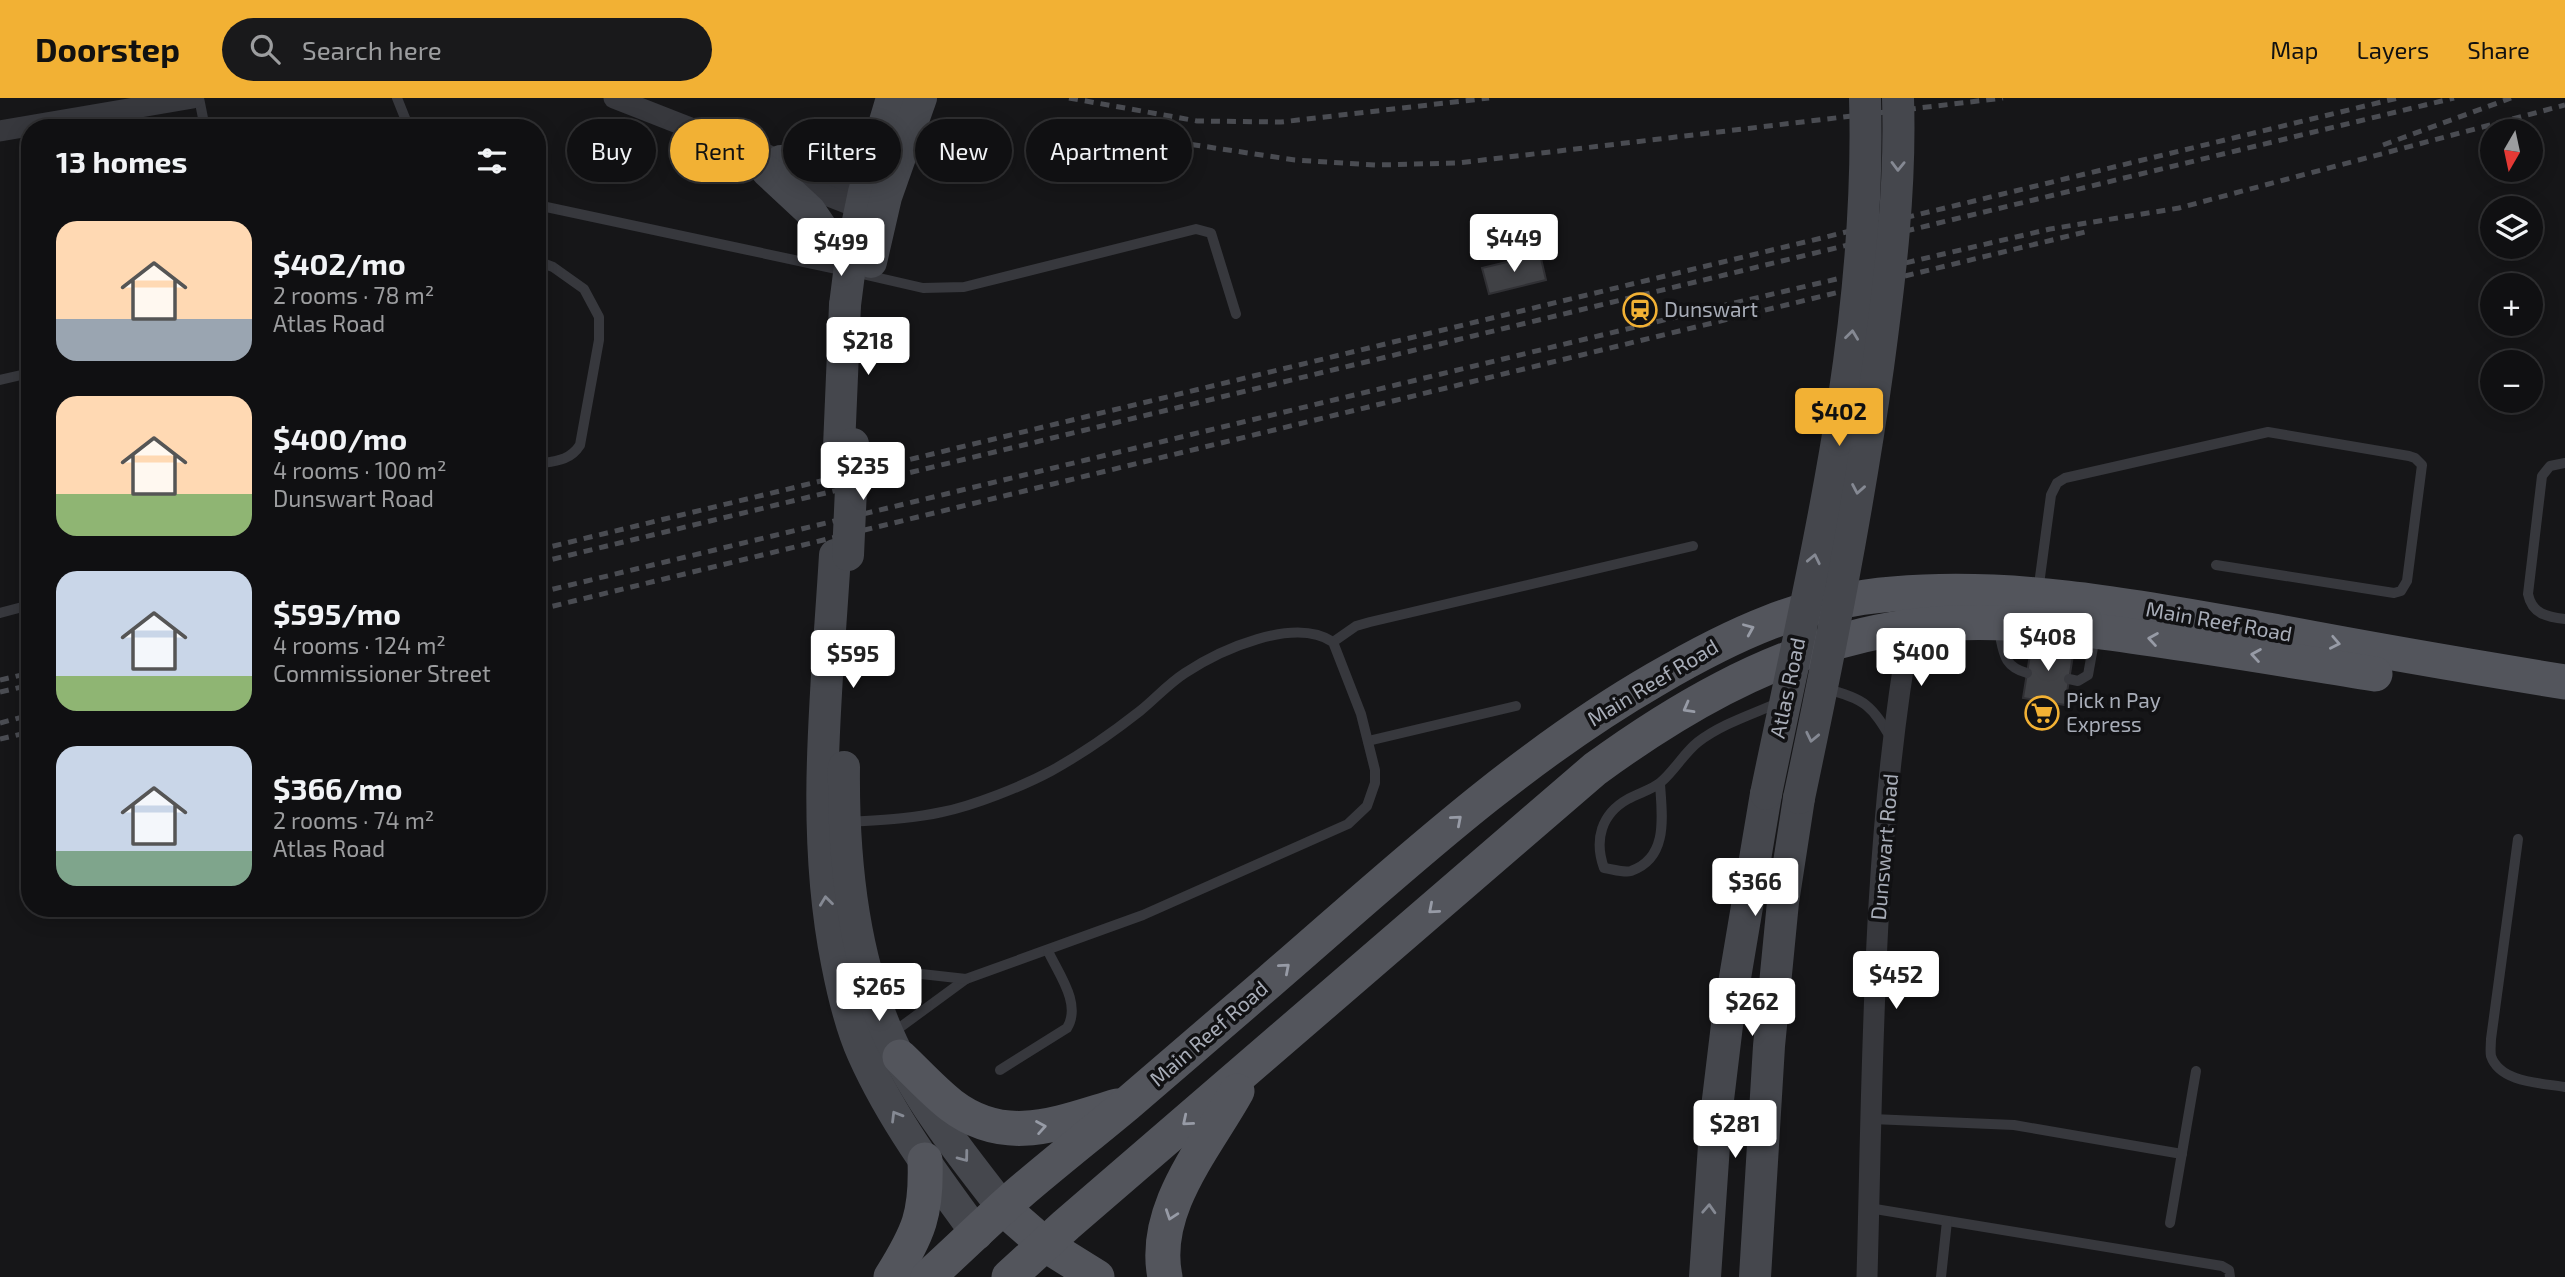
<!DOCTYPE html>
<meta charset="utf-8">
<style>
:root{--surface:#101012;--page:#19191b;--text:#f1f3f6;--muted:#9c9d9f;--line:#303032;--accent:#f2b134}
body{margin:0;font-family:"Exo 2",sans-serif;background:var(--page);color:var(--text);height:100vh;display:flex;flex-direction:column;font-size:26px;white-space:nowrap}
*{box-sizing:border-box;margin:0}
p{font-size:23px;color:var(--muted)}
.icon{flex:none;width:38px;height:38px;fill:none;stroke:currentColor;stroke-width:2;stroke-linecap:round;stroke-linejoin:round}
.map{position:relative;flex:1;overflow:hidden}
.drawer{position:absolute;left:21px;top:21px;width:525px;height:798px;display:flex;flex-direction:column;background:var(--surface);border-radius:28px;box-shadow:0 4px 18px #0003,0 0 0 2px var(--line)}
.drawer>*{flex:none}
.hud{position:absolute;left:567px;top:21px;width:665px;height:63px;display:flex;gap:14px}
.needle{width:46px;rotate:189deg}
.buttons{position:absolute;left:2480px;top:21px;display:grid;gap:14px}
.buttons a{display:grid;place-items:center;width:63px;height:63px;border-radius:50%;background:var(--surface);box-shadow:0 4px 18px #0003,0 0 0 2px var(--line);font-size:35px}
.price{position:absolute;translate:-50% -60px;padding:0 16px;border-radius:7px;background:#fff;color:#222;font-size:23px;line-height:46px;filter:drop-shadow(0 2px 4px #0008)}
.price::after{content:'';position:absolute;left:50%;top:42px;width:21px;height:16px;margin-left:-10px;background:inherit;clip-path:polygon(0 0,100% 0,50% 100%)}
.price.current{background:var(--accent);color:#111}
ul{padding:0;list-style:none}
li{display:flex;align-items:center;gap:21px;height:175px;padding:0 35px}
li span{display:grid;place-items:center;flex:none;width:196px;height:140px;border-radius:21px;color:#555}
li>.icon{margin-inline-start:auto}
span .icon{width:84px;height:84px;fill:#fffc;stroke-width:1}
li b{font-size:30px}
h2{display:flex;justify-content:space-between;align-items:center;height:84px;padding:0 35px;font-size:30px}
.tag{padding:0 24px;border-radius:32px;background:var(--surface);box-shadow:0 4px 18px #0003,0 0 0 2px var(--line);font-size:24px;line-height:63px}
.tag.current{background:var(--accent);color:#111}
header{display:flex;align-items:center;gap:42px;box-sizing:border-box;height:98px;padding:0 35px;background:var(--accent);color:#111}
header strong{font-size:33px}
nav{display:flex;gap:38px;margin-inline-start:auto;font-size:24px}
.search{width:490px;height:63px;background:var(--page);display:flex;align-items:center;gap:18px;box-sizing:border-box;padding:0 24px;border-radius:38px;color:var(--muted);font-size:26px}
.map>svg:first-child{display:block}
.building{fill:#404145;stroke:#303034;stroke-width:2}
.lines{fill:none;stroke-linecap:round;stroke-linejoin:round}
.lane{stroke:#37383d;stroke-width:10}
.street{stroke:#37383d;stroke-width:21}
.secondary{stroke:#45474d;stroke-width:32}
.primary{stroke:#53555c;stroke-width:35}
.rail{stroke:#4a4c52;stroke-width:5;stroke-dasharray:9 7;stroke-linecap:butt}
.secondary-bridge{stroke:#45474d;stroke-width:32}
.oneway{stroke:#858993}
.oneway2{stroke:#979ba6}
.labels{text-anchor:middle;stroke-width:7;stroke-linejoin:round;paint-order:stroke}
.poi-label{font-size:21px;fill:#a8adb8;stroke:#111113;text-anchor:start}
.street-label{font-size:21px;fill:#a8adb8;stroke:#111113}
</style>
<header>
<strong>Doorstep</strong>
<div class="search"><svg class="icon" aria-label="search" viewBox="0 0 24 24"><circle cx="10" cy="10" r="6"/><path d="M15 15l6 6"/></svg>Search here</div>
<nav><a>Map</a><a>Layers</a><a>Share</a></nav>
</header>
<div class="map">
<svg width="2565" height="1179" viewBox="0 0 2565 1179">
<rect width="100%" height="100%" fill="#161618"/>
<g class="building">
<polygon points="1540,156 1546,182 1489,196 1482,170"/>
<polygon points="2032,544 2074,551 2065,607 2023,600"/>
</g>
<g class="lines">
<g class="lane">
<polyline points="199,0 205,30"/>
<polyline points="397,0 409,30"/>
<polyline points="537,107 846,173"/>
<path d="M537 163 553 169 584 191 599 219V242L580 347C570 363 555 363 537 366"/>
<polyline points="862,176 923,190 964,189 1196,131 1211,135 1236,216"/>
<polyline points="0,282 30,275"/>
<path d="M2565 365 2550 368 2542 378 2528 496C2532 516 2547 519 2565 521"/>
<polyline points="2038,494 2051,397 2057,385 2065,380 2268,334 2409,358 2415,360 2422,367 2407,483 2401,493 2394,495 2216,467"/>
<polyline points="0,515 30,507"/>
<path d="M1998 529C2004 552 2001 568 2027 575"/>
<polyline points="1333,544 1356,528 1370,524 1693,448"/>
<polyline points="2069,581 2078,583 2088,577 2095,538"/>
<path d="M1825 591C1865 600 1872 608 1892 642"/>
<polyline points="1368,643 1516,608"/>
<path d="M1660 686C1662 717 1669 760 1631 773 1624 775 1612 771 1604 770 1594 742 1601 716 1628 701 1638 695 1652 692 1661 684 1675 672 1684 655 1698 644 1721 626 1753 616 1780 604"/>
<path d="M846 724C878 722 911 721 942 714 973 708 1023 688 1051 673 1082 656 1112 635 1140 613 1155 601 1168 586 1185 575 1220 552 1294 518 1333 544L1361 616 1375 672V685L1367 708 1348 726 1143 817 966 881 891 936"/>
<path d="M2518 741 2491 941C2491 946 2490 953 2491 958 2500 985 2542 985 2565 989"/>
<polyline points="868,870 966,881"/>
<path d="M1000 972 1067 930C1082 906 1058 875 1048 853"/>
<polyline points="1872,1021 2014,1027 2182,1056"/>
<polyline points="1869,1110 2222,1168 2229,1172 2230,1179"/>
<polyline points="2170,1125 2196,973"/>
<polyline points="1941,1179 1947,1123"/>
</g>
<g class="street">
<polyline points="614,0 711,38 727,39 781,63 877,97"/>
<polyline points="0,33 193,0"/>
<polyline points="785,81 872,115"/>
<path d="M1867 1179C1873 963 1872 743 1910 529"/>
</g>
<g class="secondary">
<path d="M781 63C828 62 842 59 882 31"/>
<polyline points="767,73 810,113 833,147"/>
<polyline points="854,142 864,94 892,0"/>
<polyline points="871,164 886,99 921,0"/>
<polyline points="839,349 845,207"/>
<path d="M835 457C827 592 810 730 837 865 843 896 850 927 863 956 892 1021 935 1079 977 1136"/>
<path d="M844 669C843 758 852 854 888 936 916 1000 960 1055 1003 1110"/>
<polyline points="1705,1179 1716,1018 1727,927 1766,696"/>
<polyline points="1755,1179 1769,948 1783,804 1799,700"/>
</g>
<g class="primary">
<path d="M900 959C917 975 933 993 951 1007 1006 1049 1059 1025 1117 1008"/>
<polyline points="1003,1110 1044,1146 1097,1179"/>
<path d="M891 1179C919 1134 927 1116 925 1062"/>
<path d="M928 1179C958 1152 987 1123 1018 1096 1054 1065 1091 1036 1127 1006 1175 965 1223 924 1270 883 1394 776 1514 663 1656 581 1733 536 1803 503 1893 496 2019 485 2144 510 2268 532 2367 551 2466 568 2565 584"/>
<path d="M1009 1179 1066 1127 1595 671C1676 612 1765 560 1864 537 1963 513 2066 528 2165 543 2235 553 2305 565 2375 576"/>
<path d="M1165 1179C1151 1111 1206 1049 1237 993"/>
</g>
<g class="rail">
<polyline points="1069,0 1197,23 1281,24 1489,0"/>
<polyline points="1128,37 1295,62 1376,67 1458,65 2003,0"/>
<polyline points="2383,47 2511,0"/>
<polyline points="537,452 2398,0"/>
<polyline points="537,465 2454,0"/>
<polyline points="537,495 1726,207 2050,131 2179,110 2565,7"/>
<polyline points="537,512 2085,134"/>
<polyline points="0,582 30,575"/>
<polyline points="0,594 30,587"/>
<polyline points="0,625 30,617"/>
<polyline points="0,641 30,634"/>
</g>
<g class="secondary-bridge">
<polyline points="845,207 851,160"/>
<polyline points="848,457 853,346"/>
<path d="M1766 696C1813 468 1872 235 1865 0"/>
<path d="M1799 700C1829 558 1858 413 1878 269 1890 180 1901 90 1898 0"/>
</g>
</g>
<defs><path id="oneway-chevron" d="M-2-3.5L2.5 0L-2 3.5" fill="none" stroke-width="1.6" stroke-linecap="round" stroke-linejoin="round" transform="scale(1.75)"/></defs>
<g class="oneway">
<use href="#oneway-chevron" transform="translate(1898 68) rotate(91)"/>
<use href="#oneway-chevron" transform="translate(1852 237) rotate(-83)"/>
<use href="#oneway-chevron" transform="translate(1858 391) rotate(100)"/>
<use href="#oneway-chevron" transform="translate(1814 461) rotate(-78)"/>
<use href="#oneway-chevron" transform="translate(1812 639) rotate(102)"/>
<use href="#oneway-chevron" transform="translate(826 803) rotate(-97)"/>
<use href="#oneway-chevron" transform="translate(896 1018) rotate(-121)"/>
<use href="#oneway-chevron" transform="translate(964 1059) rotate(53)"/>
<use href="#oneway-chevron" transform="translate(1709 1111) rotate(-87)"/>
</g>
<g class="oneway2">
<use href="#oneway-chevron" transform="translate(1749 531) rotate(-23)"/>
<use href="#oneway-chevron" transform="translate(2153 541) rotate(-171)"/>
<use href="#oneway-chevron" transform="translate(2335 545) rotate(11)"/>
<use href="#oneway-chevron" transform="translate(2256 557) rotate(-171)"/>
<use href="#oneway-chevron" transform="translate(1688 610) rotate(151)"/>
<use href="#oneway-chevron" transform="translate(1457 722) rotate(-41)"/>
<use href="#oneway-chevron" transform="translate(1433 811) rotate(139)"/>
<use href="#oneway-chevron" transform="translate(1285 870) rotate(-41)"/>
<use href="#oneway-chevron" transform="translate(1187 1023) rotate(140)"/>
<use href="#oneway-chevron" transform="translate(1041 1029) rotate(-10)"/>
<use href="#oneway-chevron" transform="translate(1171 1117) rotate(109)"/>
</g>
<defs>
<symbol id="station-ring" viewBox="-11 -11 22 22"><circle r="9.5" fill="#111113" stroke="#f2b134" stroke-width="1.5"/><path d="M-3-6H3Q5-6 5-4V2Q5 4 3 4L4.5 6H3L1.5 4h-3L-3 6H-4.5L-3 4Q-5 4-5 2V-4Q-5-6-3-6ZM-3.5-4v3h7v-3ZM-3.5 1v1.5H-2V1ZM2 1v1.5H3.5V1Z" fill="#f2b134"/></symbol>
<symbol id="supermarket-ring" viewBox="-11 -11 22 22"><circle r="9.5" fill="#111113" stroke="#f2b134" stroke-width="1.5"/><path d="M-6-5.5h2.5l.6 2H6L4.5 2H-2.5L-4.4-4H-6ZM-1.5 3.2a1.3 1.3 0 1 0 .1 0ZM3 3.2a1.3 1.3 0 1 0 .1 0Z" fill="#f2b134"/></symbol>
</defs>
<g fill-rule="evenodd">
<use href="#station-ring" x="1621" y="193" width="38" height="38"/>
<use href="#supermarket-ring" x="2023" y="596" width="38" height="38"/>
</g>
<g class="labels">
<g class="poi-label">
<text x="1664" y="219">Dunswart</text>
<text x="2066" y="610">Pick n Pay<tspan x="2066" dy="24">Express</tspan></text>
</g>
<g class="street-label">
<text transform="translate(2219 524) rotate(10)" y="7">Main Reef Road</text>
<text transform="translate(1653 585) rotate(-31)" y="7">Main Reef Road</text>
<text transform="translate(1788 590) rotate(-78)" y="7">Atlas Road</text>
<text transform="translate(1885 749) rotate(-85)" y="7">Dunswart Road</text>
<text transform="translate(1209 936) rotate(-41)" y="7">Main Reef Road</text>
</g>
</g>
</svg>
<div class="buttons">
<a><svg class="needle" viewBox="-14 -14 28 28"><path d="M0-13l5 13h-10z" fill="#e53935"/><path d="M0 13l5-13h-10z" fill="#9c9d9f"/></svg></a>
<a><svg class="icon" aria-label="layers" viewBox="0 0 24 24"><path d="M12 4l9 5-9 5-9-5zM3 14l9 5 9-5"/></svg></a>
<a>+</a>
<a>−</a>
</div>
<b class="price" style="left:1514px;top:176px">$449</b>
<b class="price" style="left:841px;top:180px">$499</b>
<b class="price" style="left:868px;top:279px">$218</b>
<b class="price current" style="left:1839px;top:350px">$402</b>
<b class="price" style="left:863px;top:404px">$235</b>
<b class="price" style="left:2048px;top:575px">$408</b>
<b class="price" style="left:1921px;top:590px">$400</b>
<b class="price" style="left:853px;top:592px">$595</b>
<b class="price" style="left:1755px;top:820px">$366</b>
<b class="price" style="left:1896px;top:913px">$452</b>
<b class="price" style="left:879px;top:925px">$265</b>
<b class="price" style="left:1752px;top:940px">$262</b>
<b class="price" style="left:1735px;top:1062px">$281</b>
<div class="hud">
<a class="tag">Buy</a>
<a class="tag current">Rent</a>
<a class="tag">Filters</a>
<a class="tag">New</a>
<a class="tag">Apartment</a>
</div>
<section class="drawer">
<h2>13 homes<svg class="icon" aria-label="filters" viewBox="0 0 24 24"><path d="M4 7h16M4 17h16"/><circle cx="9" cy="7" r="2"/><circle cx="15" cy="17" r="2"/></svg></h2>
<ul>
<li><span style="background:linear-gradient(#ffd9b3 70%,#9aa5b1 0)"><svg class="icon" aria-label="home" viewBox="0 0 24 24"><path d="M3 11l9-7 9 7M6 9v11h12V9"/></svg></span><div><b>$402/mo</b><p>2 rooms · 78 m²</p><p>Atlas Road</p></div></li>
<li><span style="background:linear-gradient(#ffd9b3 70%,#8fb573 0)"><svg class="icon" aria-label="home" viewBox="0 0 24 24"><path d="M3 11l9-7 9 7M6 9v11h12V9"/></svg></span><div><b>$400/mo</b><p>4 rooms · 100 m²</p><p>Dunswart Road</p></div></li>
<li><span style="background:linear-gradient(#c9d6e8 75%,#8fb573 0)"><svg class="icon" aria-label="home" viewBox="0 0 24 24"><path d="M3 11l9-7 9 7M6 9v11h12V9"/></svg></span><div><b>$595/mo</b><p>4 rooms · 124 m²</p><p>Commissioner Street</p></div></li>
<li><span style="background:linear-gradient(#c9d6e8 75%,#7fa58c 0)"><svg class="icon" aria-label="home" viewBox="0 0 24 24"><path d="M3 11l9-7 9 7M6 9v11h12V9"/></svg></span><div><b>$366/mo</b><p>2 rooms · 74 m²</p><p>Atlas Road</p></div></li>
</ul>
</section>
</div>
